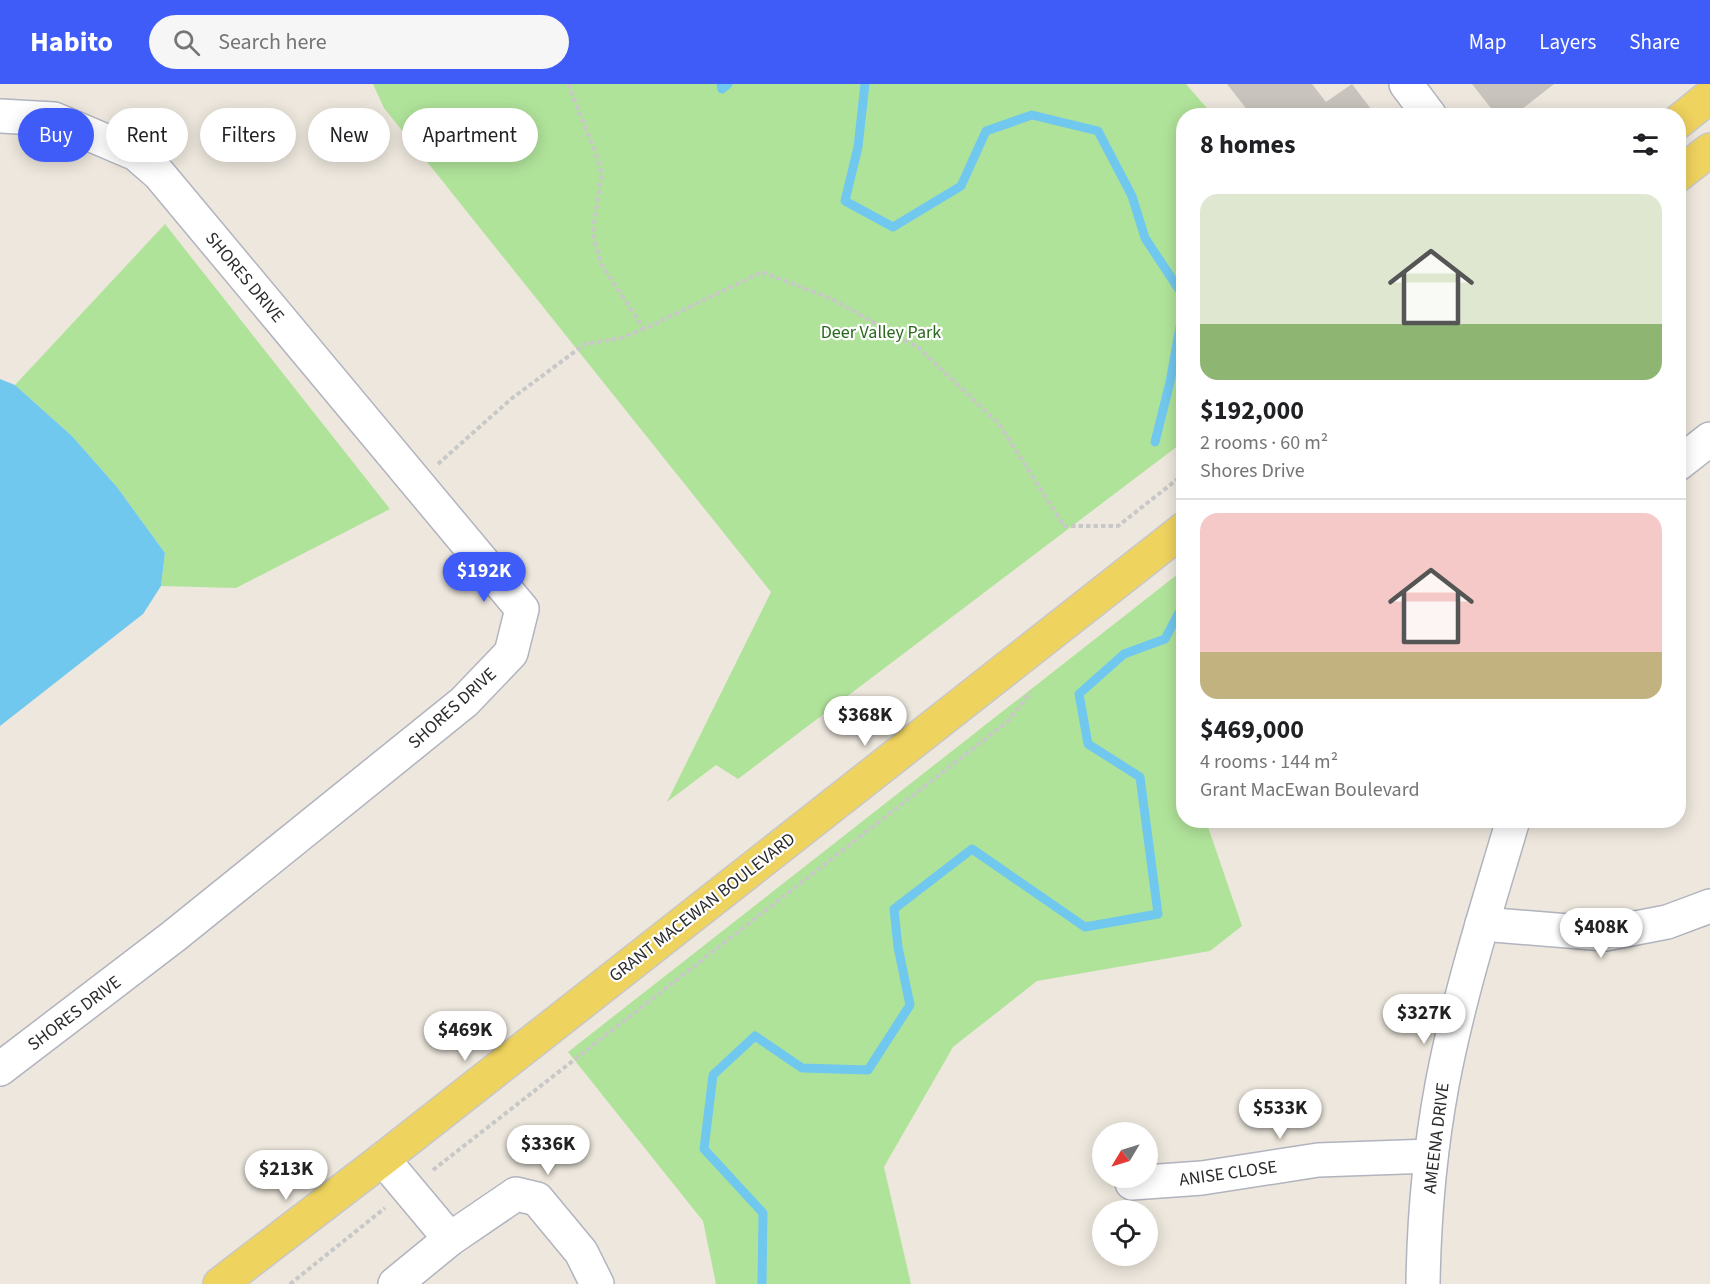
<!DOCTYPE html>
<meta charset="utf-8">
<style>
:root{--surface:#fff;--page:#f6f6f6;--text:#202124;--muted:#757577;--line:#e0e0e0;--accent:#3f5bf8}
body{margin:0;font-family:"Source Sans 3",sans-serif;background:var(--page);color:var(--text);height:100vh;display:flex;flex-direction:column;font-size:22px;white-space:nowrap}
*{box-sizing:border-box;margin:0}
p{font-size:20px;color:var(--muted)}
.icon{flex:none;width:33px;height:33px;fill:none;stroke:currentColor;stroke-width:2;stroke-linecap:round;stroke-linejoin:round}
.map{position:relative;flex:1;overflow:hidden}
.side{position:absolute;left:1176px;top:24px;width:510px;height:720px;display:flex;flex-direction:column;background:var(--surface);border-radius:24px;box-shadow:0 3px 15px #0003}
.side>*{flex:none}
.banner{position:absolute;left:18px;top:24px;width:570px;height:54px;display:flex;gap:12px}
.needle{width:39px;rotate:232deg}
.tools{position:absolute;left:1092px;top:1038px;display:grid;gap:12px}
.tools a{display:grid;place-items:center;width:66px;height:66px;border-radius:50%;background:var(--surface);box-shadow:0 3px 15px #0003;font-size:30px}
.price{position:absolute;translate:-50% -51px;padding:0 14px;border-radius:21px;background:#fff;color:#222;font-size:20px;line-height:39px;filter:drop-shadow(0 2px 3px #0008)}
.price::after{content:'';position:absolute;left:50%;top:36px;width:18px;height:14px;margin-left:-9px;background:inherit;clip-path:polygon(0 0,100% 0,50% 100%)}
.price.active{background:var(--accent);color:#fff}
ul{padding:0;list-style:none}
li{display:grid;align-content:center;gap:12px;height:318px;padding:0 24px}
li+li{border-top:2px solid var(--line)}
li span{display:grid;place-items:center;height:186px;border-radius:18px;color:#555}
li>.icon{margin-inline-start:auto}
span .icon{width:108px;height:108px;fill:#fffc;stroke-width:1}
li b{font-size:26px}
h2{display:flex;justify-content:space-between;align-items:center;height:72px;padding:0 24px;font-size:26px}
.tag{padding:0 21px;border-radius:27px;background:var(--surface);box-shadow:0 3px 15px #0003;font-size:21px;line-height:54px}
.tag.active{background:var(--accent);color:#fff}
header{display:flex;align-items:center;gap:36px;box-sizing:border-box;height:84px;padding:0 30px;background:var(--accent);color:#fff}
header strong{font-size:28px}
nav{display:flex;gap:33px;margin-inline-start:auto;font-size:21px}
.search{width:420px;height:54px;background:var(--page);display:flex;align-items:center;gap:15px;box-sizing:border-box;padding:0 21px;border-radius:33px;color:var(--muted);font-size:22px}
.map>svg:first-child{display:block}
.green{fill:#b0e39a}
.water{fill:#71c8ee}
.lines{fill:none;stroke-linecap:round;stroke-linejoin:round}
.stream{stroke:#71c8ee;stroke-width:9}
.building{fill:#c8c3bd}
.minor-casing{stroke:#b1b3be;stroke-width:36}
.major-casing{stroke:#c8c8c8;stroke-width:36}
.path{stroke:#c8c8c8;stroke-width:4;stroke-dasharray:4.5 3;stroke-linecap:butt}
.minor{stroke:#fff;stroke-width:33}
.major{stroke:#efd35f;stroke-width:33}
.labels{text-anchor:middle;stroke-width:4.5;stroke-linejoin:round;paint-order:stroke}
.street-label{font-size:18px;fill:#2b2b2b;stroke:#fff}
.park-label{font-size:18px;fill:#28681b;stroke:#fff}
</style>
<header>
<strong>Habito</strong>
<div class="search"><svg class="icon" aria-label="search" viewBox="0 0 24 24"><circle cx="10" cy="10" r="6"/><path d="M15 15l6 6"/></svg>Search here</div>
<nav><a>Map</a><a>Layers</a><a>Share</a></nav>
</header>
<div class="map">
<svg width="1710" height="1200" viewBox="0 0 1710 1200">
<rect width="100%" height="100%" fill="#ede7dd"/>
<g class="green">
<polygon points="373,0 1186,0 1213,31 1184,32 1183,358 738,695 716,681 667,718 771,508 384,24"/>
<polygon points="165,140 390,425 236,504 161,502 165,469 117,403 72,352 15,301"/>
<polygon points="1183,486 1184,632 1176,650 1183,671 1184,736 1206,737 1242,842 1210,867 1037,897 953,963 884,1083 911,1200 716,1200 703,1137 568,968"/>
</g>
<polygon class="water" points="0,295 15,301 72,352 117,403 165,469 161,502 143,530 0,642"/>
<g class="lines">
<g class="stream">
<polyline points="721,0 722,5 728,0"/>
<polyline points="865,0 858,63 845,117 893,143 961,102 986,47 1032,31 1098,47 1132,112 1145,154 1184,213"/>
<polyline points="1155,358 1170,298 1184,221"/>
<polyline points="762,1200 763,1129 704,1065 713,991 755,952 802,984 868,986 910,921 898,863 894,825 972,765 1085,843 1158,830 1140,693 1088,660 1079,610 1124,570 1165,555 1184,519"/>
</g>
</g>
<g class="building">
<polygon points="1227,0 1312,0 1326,18 1352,0 1371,25 1362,32 1252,32"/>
<polygon points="1472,0 1554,0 1513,32 1497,32"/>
</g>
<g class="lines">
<defs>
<g id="minor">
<polyline points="1406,0 1430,32"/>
<polyline points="0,32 54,35 136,70 159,90 522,525 511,569 464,618 174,852 0,985"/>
<polyline points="1678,380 1710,355"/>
<polyline points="1482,840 1605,850 1667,838 1710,822"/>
<polyline points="383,1075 450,1155"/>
<polyline points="1132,1099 1202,1094 1318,1076 1431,1072"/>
<polyline points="395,1200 450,1155 516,1110 537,1115 581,1168 597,1200"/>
<path d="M1423 1200C1424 1134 1430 1066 1442 1001 1459 911 1487 824 1513 736"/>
</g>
<g id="major">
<polyline points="1678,38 1710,12"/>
<polyline points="1678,91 1710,66"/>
<polyline points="220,1200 383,1075 1184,445"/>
</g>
</defs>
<use href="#minor" class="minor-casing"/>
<use href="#major" class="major-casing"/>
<g class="path">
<polyline points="568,0 596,70 602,90 594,139 594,157 602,181 644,245 762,188 832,215 919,264 999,340 1064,442 1118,442 1184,390"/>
<polyline points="438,380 511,315 585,260 621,254 644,245"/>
<polyline points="433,1086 1007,638 1031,608"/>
<polyline points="290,1200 385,1124"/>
</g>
<use href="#minor" class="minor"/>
<use href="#major" class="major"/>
</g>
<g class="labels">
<g class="street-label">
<text transform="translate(245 193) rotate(50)" y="6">SHORES DRIVE</text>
<text transform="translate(452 624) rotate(-42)" y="6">SHORES DRIVE</text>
<text transform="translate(702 823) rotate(-38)" y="6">GRANT MACEWAN BOULEVARD</text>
<text transform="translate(74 929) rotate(-37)" y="6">SHORES DRIVE</text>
<text transform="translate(1436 1054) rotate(-83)" y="6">AMEENA DRIVE</text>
<text transform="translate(1228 1089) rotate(-8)" y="6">ANISE CLOSE</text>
</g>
<g class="park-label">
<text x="881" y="254">Deer Valley Park</text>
</g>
</g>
</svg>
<div class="tools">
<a><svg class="needle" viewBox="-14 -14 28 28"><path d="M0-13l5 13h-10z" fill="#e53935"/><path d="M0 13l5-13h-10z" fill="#757577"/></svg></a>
<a><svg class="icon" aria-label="locate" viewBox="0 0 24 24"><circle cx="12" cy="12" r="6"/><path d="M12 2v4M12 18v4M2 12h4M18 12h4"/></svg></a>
</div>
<b class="price active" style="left:484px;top:519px">$192K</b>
<b class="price" style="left:865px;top:663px">$368K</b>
<b class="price" style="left:1601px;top:875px">$408K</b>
<b class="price" style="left:1424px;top:961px">$327K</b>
<b class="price" style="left:465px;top:978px">$469K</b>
<b class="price" style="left:1280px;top:1056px">$533K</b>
<b class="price" style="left:548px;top:1092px">$336K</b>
<b class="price" style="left:286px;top:1117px">$213K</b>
<div class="banner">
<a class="tag active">Buy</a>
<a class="tag">Rent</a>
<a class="tag">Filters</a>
<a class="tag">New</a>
<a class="tag">Apartment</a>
</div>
<section class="side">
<h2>8 homes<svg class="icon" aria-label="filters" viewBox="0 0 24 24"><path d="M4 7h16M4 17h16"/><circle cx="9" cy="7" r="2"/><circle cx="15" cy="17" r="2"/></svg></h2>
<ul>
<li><span style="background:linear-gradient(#dfe7d0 70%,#8fb573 0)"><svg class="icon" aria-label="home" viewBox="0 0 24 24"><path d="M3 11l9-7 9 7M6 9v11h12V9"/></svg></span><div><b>$192,000</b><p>2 rooms · 60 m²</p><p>Shores Drive</p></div></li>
<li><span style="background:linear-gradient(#f6c9c9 75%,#c2b280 0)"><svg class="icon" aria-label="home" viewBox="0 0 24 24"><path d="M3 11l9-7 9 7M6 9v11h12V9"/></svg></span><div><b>$469,000</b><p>4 rooms · 144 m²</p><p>Grant MacEwan Boulevard</p></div></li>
</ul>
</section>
</div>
